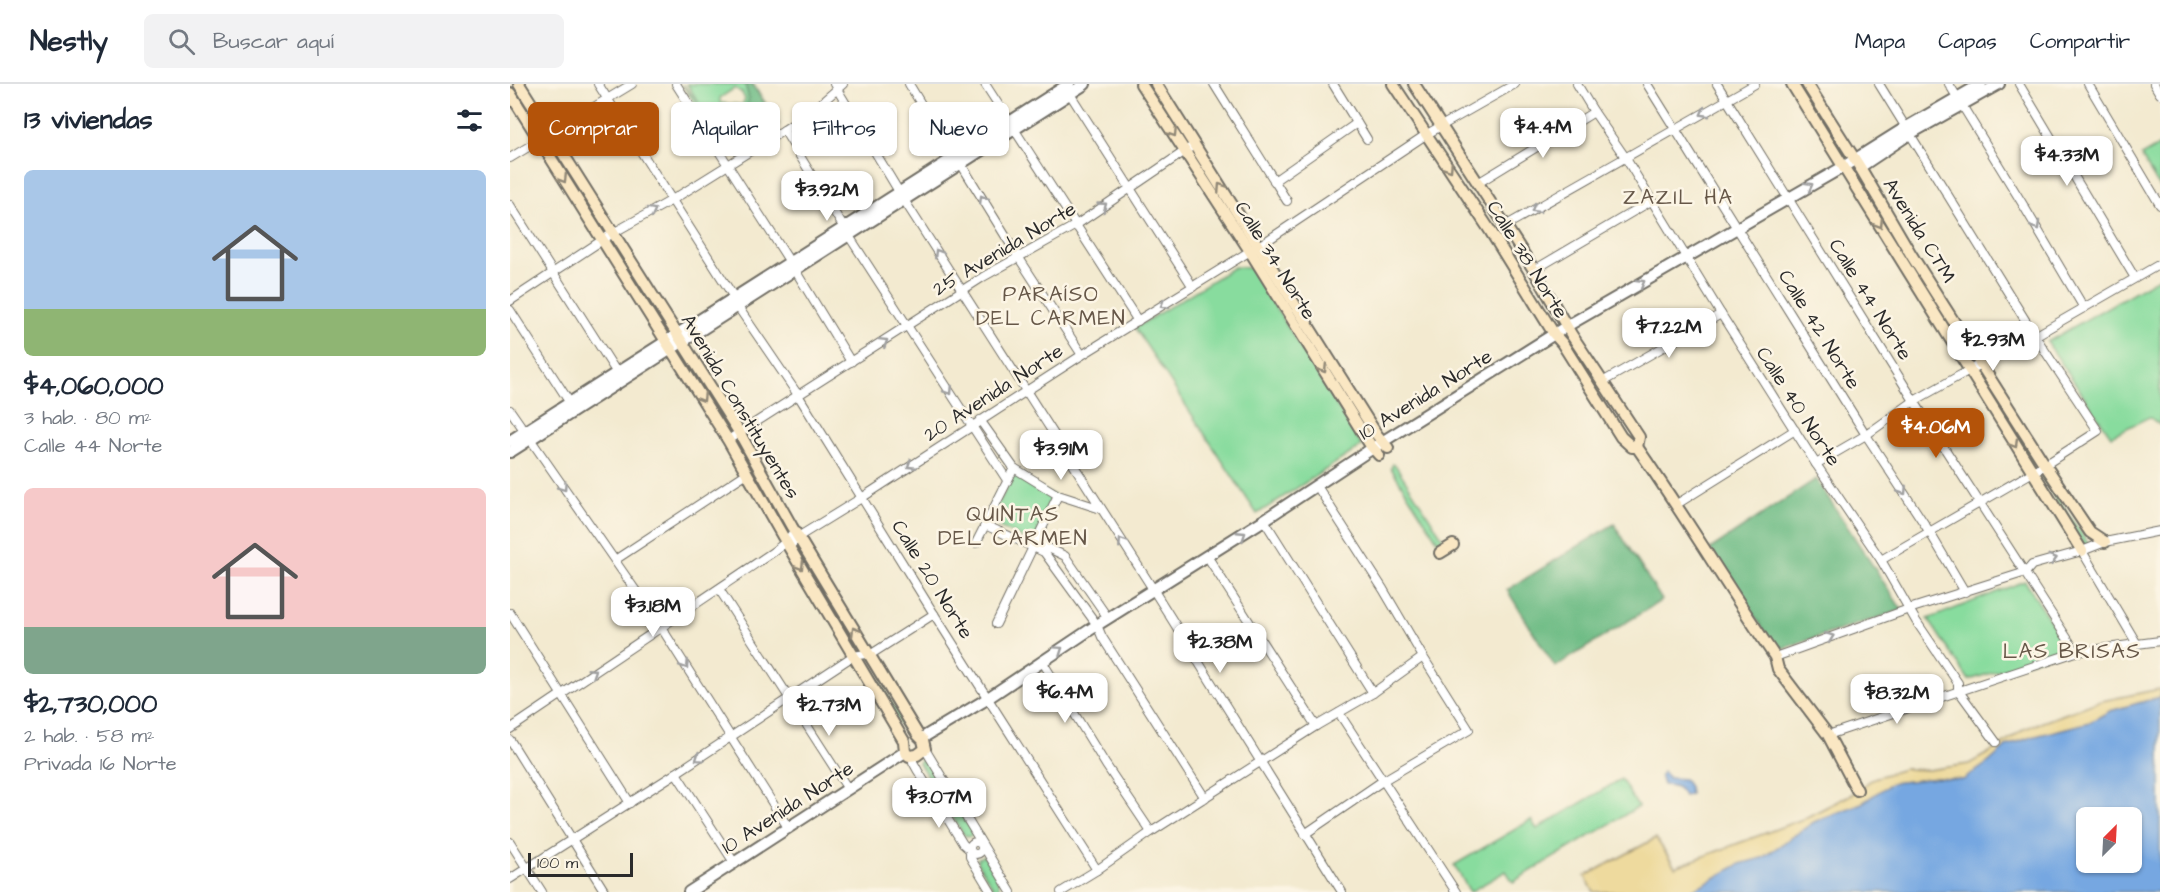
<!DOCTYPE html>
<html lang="es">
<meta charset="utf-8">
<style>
:root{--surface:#fff;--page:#f2f2f3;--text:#1f2937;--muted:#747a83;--line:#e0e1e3;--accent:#b45309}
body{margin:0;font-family:"Architects Daughter",sans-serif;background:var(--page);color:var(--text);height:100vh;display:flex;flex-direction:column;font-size:22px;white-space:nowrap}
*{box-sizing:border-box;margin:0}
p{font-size:20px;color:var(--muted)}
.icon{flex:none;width:33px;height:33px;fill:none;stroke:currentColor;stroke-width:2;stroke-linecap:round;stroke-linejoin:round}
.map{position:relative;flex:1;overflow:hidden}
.side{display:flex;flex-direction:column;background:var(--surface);width:510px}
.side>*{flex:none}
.hud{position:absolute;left:18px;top:18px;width:570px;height:54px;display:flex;gap:12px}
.needle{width:39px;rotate:24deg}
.controls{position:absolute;left:1566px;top:723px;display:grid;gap:12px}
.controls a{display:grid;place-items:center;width:66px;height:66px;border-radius:9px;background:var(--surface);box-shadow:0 2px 4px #0004;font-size:30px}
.scale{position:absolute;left:18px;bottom:15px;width:105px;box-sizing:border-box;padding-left:6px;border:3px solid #2b2b2b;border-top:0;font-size:16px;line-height:21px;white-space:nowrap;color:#2b2b2b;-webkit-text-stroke:4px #fcf5e5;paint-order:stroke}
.price{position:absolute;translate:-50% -51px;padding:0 14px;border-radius:12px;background:#fff;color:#222;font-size:20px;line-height:39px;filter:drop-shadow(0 2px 3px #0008)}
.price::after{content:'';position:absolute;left:50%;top:36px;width:18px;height:14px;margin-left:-9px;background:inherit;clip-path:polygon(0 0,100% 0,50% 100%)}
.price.active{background:var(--accent);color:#fff}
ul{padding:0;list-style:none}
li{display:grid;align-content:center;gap:12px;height:318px;padding:0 24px}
li span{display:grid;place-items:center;height:186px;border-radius:9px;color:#555}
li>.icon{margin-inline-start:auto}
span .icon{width:108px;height:108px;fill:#fffc;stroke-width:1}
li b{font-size:26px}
h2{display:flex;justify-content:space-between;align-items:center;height:72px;padding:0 24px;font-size:26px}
.pill{padding:0 21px;border-radius:9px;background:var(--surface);box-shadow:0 2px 4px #0004;font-size:21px;line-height:54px}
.pill.active{background:var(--accent);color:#fff}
header{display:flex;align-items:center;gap:36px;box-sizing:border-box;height:84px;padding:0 30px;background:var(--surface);border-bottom:2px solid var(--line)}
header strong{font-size:28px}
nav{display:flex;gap:33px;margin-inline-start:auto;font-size:21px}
.search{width:420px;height:54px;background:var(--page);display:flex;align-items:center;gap:15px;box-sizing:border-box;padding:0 21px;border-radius:9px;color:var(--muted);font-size:22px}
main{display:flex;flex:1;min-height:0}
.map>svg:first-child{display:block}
.green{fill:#88dc9e;stroke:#5a8464;stroke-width:1.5;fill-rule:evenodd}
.forest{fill:#6ebc85;stroke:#4c7458;stroke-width:1.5}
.sand{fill:#eeda9e;stroke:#8c8264;stroke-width:1.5}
.water{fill:#76a7e1;stroke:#506986;stroke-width:1.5;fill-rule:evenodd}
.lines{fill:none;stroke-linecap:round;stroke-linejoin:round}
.minor-casing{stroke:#716e65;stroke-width:10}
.tertiary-casing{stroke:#716e65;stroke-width:14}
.secondary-casing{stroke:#716e65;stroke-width:14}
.minor{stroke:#fff;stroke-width:8}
.tertiary{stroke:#fff;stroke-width:10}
.secondary{stroke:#fae7c3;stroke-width:10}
.oneway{stroke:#a0a0a0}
.oneway2{stroke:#928977}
.labels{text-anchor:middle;stroke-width:5;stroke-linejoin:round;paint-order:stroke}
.street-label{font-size:20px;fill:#2b2b2b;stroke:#fcf5e5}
.neighbourhood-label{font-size:21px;letter-spacing:1.5px;fill:#665748;stroke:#fcf5e5}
</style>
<header>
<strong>Nestly</strong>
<div class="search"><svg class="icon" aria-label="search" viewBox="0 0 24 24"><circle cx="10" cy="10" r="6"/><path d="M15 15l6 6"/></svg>Buscar aquí</div>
<nav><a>Mapa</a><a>Capas</a><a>Compartir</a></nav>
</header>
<main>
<section class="side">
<h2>13 viviendas<svg class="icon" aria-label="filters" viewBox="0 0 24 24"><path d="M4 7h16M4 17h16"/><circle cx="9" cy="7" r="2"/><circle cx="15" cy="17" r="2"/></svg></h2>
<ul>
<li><span style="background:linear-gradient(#a9c7e8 75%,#8fb573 0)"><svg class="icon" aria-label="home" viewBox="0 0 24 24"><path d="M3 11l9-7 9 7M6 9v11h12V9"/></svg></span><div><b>$4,060,000</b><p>3 hab. · 80 m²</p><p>Calle 44 Norte</p></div></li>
<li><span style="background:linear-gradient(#f6c9c9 75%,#7fa58c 0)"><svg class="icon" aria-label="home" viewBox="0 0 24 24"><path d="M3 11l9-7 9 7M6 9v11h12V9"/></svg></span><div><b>$2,730,000</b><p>2 hab. · 58 m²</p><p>Privada 16 Norte</p></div></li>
</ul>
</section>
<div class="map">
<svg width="1650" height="808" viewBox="0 0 1650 808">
<rect width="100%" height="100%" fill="#fcf5e5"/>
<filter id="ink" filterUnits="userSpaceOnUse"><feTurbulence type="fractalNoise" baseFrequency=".0167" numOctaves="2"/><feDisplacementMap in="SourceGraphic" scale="12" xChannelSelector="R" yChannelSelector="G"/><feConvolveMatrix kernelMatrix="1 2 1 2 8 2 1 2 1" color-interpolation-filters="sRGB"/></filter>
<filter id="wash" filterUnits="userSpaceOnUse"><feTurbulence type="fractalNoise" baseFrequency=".008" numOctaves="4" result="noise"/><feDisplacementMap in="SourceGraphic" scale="24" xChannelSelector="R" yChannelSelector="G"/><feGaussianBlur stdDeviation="1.35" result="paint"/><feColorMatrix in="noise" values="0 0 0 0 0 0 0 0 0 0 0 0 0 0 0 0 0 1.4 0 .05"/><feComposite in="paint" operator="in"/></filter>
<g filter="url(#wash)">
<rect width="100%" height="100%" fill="#f3ead0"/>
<g class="green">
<path d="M172 0 189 19 177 0H235L239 15C246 19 258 31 263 33L243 0 269 40 219 72ZM225 4 232 9 235 15 232 21 210 19V14Z"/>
<polygon points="1286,0 1292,0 1338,74 1335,78"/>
<polygon points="39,57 96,144 95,147 92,147 37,60"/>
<polygon points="1650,61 1650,104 1631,72"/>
<polygon points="101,156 103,157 157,243 157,246 154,246 99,159"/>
<polygon points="724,183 741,184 852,362 747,430 625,244"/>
<polygon points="1650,193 1650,341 1639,333 1601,352 1537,258"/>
<polygon points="169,265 172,267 223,343 221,347 218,346 168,268"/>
<polygon points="1470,292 1473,293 1526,377 1524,379 1522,378"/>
<polygon points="226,358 231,358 280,447 279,450 275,449"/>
<polygon points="883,380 886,382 936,459 931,462 881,384"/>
<polygon points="503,391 545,412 523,459 479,438"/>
<polygon points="1533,391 1578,459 1578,461 1573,461 1531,392"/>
<polygon points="285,460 289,462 348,560 348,565 344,563 284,464"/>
<polygon points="1515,497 1558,565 1459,596 1418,535"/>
<polygon points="354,575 359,579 398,646 397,649 394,648 353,580"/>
<polygon points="413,673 417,675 461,745 462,751 459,753 454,751 409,679"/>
<polygon points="1111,695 1128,723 1003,798 996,787 960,808 944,781 1021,736 1027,745"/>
<polygon points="474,772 487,793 490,808 486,808 467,778 468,774"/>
</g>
<g class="forest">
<polygon points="235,0 242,0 264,33 258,31 253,24 236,22 239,15"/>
<polygon points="1306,395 1392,526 1267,566 1200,465"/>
<polygon points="1104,440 1152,516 1045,583 997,506"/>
</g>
<polygon class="sand" points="1650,605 1650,613 1600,627 1580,638 1522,653 1497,662 1479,678 1453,696 1427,694 1382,699 1352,719 1304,738 1252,774 1230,780 1179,808 1084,808 1075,792 1146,754 1165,783 1293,735 1342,710 1364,694 1394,685 1418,686 1459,680 1489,663 1514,645 1587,618"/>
<g class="water">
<path d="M1650 613V808H1179L1230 780 1252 774 1304 738 1352 719 1382 699 1427 694 1453 696 1479 678 1497 662 1522 653 1580 638 1600 627ZM1576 734H1622V778H1576Z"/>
<path d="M1153 688 1159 694 1174 695 1179 703 1180 710 1174 712C1169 702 1164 701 1153 701L1150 691Z"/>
</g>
</g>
<g filter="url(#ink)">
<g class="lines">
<defs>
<g id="minor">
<polyline points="88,0 225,215"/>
<polyline points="166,0 285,186 341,278"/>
<polyline points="324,0 394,116 641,502 832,808"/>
<polyline points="399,0 443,73"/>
<polyline points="475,0 628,237"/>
<polyline points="704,0 777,117"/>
<polyline points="823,0 857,55"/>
<polyline points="1067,0 1084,28 1115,73 1211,230 1306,380 1371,476 1406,537 1448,599 1448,606 1486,658"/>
<polyline points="1137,0 1356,351 1419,447 1455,508"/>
<polyline points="1207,0 1404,317 1566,568"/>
<polyline points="1369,0 1525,252 1588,347 1535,381 1371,476"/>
<polyline points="1439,0 1512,119 1574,224"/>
<polyline points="1509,0 1625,194"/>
<polyline points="1578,0 1650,121"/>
<polyline points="1644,0 1650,10"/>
<polyline points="560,10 683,203"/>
<polyline points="274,46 334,144"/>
<polyline points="0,74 122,0"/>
<polyline points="451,80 509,174 572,271"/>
<polyline points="764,97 847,39"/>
<polyline points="968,99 1084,28"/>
<polyline points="0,121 107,289"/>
<polyline points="995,142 1245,0"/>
<polyline points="339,152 497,396"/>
<polyline points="1024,186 1141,117"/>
<polyline points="0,217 103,149 162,116 274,46 301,28 333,0"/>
<polyline points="228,223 288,311 424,530 587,786"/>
<polyline points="0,226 60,319"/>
<polyline points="1094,297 1211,230"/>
<polyline points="0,326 151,543 279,745"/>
<polyline points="470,336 504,384 548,411 591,425"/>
<polyline points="218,356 473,193 566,141 684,61"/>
<polyline points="1306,380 1356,351 1404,317 1472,279 1525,252 1650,180"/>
<polyline points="1167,420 1285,346"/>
<polyline points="754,436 863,609"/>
<polyline points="475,441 534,468 587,541 592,553 695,714"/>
<polyline points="526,458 555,472 598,534"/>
<polyline points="466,459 504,384"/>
<polyline points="279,463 288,453 353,413 572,271 758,156 917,50 1005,0"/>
<polyline points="1572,467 1627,560"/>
<polyline points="697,472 806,642"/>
<polyline points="105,476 237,389"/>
<polyline points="209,505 338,705"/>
<polyline points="0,529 120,719"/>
<polyline points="486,540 548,411"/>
<polyline points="1265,573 1399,525 1516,488 1522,481 1572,467 1595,458 1650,447"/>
<polyline points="532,577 596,681 641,748"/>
<polyline points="829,629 946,808"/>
<polyline points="0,645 263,468 276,458 284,447"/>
<polyline points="1318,651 1566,568 1650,557"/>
<polyline points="0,656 95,808"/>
<polyline points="415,665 501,808"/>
<polyline points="403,673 403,678 408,687 453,760 460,766 460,773 481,808"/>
<polyline points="166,689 225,780"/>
<polyline points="795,750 874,696 959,646 913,573 873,505 807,402"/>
<circle cx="466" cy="764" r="6"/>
<polyline points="0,758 32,808"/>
<polyline points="0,795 160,693 343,572 363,569 424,530"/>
<polyline points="551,808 587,786 641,748 806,642 863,609 913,573"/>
</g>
<g id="tertiary">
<polyline points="1350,83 1398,51 1489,0"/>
<polyline points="0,357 559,0"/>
<polyline points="0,368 575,0"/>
<polyline points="412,654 472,618 587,541 754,436 872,358 1057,242 1333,83 1395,44 1471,0"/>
<polyline points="179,808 395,668"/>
</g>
<g id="secondary">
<polyline points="631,0 740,167 861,362 869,371"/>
<polyline points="646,0 867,351 878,364"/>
<path d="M883 0 981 148 1044 250 1052 259 1111 353 1122 363H1127C1175 432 1218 504 1265 573L1268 585 1318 651 1347 706"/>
<polyline points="904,0 1024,186 1061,250 1129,353 1127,363"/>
<polyline points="1282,0 1572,467"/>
<polyline points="1297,0 1351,85 1402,172 1535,381 1580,448 1595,458"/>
<polyline points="0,9 218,356 276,458 394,657 395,668 399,672 407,671 415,665 413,656 408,651 282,443 229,348 9,0"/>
<polyline points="930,469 943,461"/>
</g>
</defs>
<use href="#minor" class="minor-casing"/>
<use href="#tertiary" class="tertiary-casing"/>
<use href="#secondary" class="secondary-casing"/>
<use href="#minor" class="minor"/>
<use href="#tertiary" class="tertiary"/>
<use href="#secondary" class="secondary"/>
</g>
<defs><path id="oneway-chevron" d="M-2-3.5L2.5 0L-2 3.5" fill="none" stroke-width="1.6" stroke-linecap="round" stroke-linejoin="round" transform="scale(1.5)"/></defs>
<g class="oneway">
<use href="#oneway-chevron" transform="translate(1194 29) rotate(152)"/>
<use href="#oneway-chevron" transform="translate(1299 102) rotate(-29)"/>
<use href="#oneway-chevron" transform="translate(473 115) rotate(-121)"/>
<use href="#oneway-chevron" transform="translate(593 122) rotate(-36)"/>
<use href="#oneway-chevron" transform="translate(1025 125) rotate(150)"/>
<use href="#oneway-chevron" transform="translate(142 127) rotate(-29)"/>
<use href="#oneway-chevron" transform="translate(1526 142) rotate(60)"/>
<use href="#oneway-chevron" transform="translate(428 169) rotate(-122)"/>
<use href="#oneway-chevron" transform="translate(1131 199) rotate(-30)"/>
<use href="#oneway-chevron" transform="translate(654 221) rotate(149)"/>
<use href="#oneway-chevron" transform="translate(374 258) rotate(-32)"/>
<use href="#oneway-chevron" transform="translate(439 307) rotate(57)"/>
<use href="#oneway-chevron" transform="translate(401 381) rotate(147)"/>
<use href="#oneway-chevron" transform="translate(53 403) rotate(55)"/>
<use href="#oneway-chevron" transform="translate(1393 407) rotate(57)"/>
<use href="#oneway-chevron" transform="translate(732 451) rotate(-33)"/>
<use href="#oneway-chevron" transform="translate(612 458) rotate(-123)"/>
<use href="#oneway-chevron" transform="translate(1543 475) rotate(-16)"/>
<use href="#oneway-chevron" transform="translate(1320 553) rotate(-20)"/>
<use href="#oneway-chevron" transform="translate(549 566) rotate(-34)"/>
<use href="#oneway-chevron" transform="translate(175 581) rotate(57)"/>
<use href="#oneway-chevron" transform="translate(83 588) rotate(-33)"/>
<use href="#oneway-chevron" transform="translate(189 674) rotate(146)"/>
</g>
<g class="oneway2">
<use href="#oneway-chevron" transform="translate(663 49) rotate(57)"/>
<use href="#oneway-chevron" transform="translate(939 84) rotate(57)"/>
<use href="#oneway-chevron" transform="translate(53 95) rotate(58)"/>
<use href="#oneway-chevron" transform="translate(711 103) rotate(-123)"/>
<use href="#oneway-chevron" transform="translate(1369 140) rotate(58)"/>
<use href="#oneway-chevron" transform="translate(813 285) rotate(58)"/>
<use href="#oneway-chevron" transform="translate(192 314) rotate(58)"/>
<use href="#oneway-chevron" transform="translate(1504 360) rotate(58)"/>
<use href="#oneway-chevron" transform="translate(290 482) rotate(59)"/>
<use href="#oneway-chevron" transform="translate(345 547) rotate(-121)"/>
</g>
</g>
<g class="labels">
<g class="street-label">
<text transform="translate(1410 146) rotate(58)" y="7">Avenida CTM</text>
<text transform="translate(494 164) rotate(-31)" y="7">25 Avenida Norte</text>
<text transform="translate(1018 175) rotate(58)" y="7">Calle 38 Norte</text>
<text transform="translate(766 176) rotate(58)" y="7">Calle 34 Norte</text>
<text transform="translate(1361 215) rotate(58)" y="7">Calle 44 Norte</text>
<text transform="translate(1310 245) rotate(58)" y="7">Calle 42 Norte</text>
<text transform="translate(483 308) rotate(-33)" y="7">20 Avenida Norte</text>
<text transform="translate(915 310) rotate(-32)" y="7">10 Avenida Norte</text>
<text transform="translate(231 322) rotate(59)" y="7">Avenida Constituyentes</text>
<text transform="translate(1289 322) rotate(57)" y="7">Calle 40 Norte</text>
<text transform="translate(423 495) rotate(58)" y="7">Calle 20 Norte</text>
<text transform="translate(277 723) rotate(-33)" y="7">10 Avenida Norte</text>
</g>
<g class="neighbourhood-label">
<text x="1168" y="120">ZAZIL HA</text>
<text x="541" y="217">PARAÍSO<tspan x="541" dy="24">DEL CARMEN</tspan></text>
<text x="503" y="437">QUINTAS<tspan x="503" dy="24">DEL CARMEN</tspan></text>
<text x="1562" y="574">LAS BRISAS</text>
</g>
</g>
</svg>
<div class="controls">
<a><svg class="needle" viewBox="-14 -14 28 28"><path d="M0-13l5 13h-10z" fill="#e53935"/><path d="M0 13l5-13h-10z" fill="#747a83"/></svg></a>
</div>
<div class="scale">100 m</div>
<b class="price" style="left:1033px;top:75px">$4.4M</b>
<b class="price" style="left:1557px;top:103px">$4.33M</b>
<b class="price" style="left:317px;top:138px">$3.92M</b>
<b class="price" style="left:1159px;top:275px">$7.22M</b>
<b class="price" style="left:1483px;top:288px">$2.93M</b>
<b class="price active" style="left:1426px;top:375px">$4.06M</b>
<b class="price" style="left:551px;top:397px">$3.91M</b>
<b class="price" style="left:143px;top:554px">$3.18M</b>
<b class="price" style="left:710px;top:590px">$2.38M</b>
<b class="price" style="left:555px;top:640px">$6.4M</b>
<b class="price" style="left:1387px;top:641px">$8.32M</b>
<b class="price" style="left:319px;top:653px">$2.73M</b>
<b class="price" style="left:429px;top:745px">$3.07M</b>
<div class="hud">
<a class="pill active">Comprar</a>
<a class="pill">Alquilar</a>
<a class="pill">Filtros</a>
<a class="pill">Nuevo</a>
</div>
</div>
</main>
